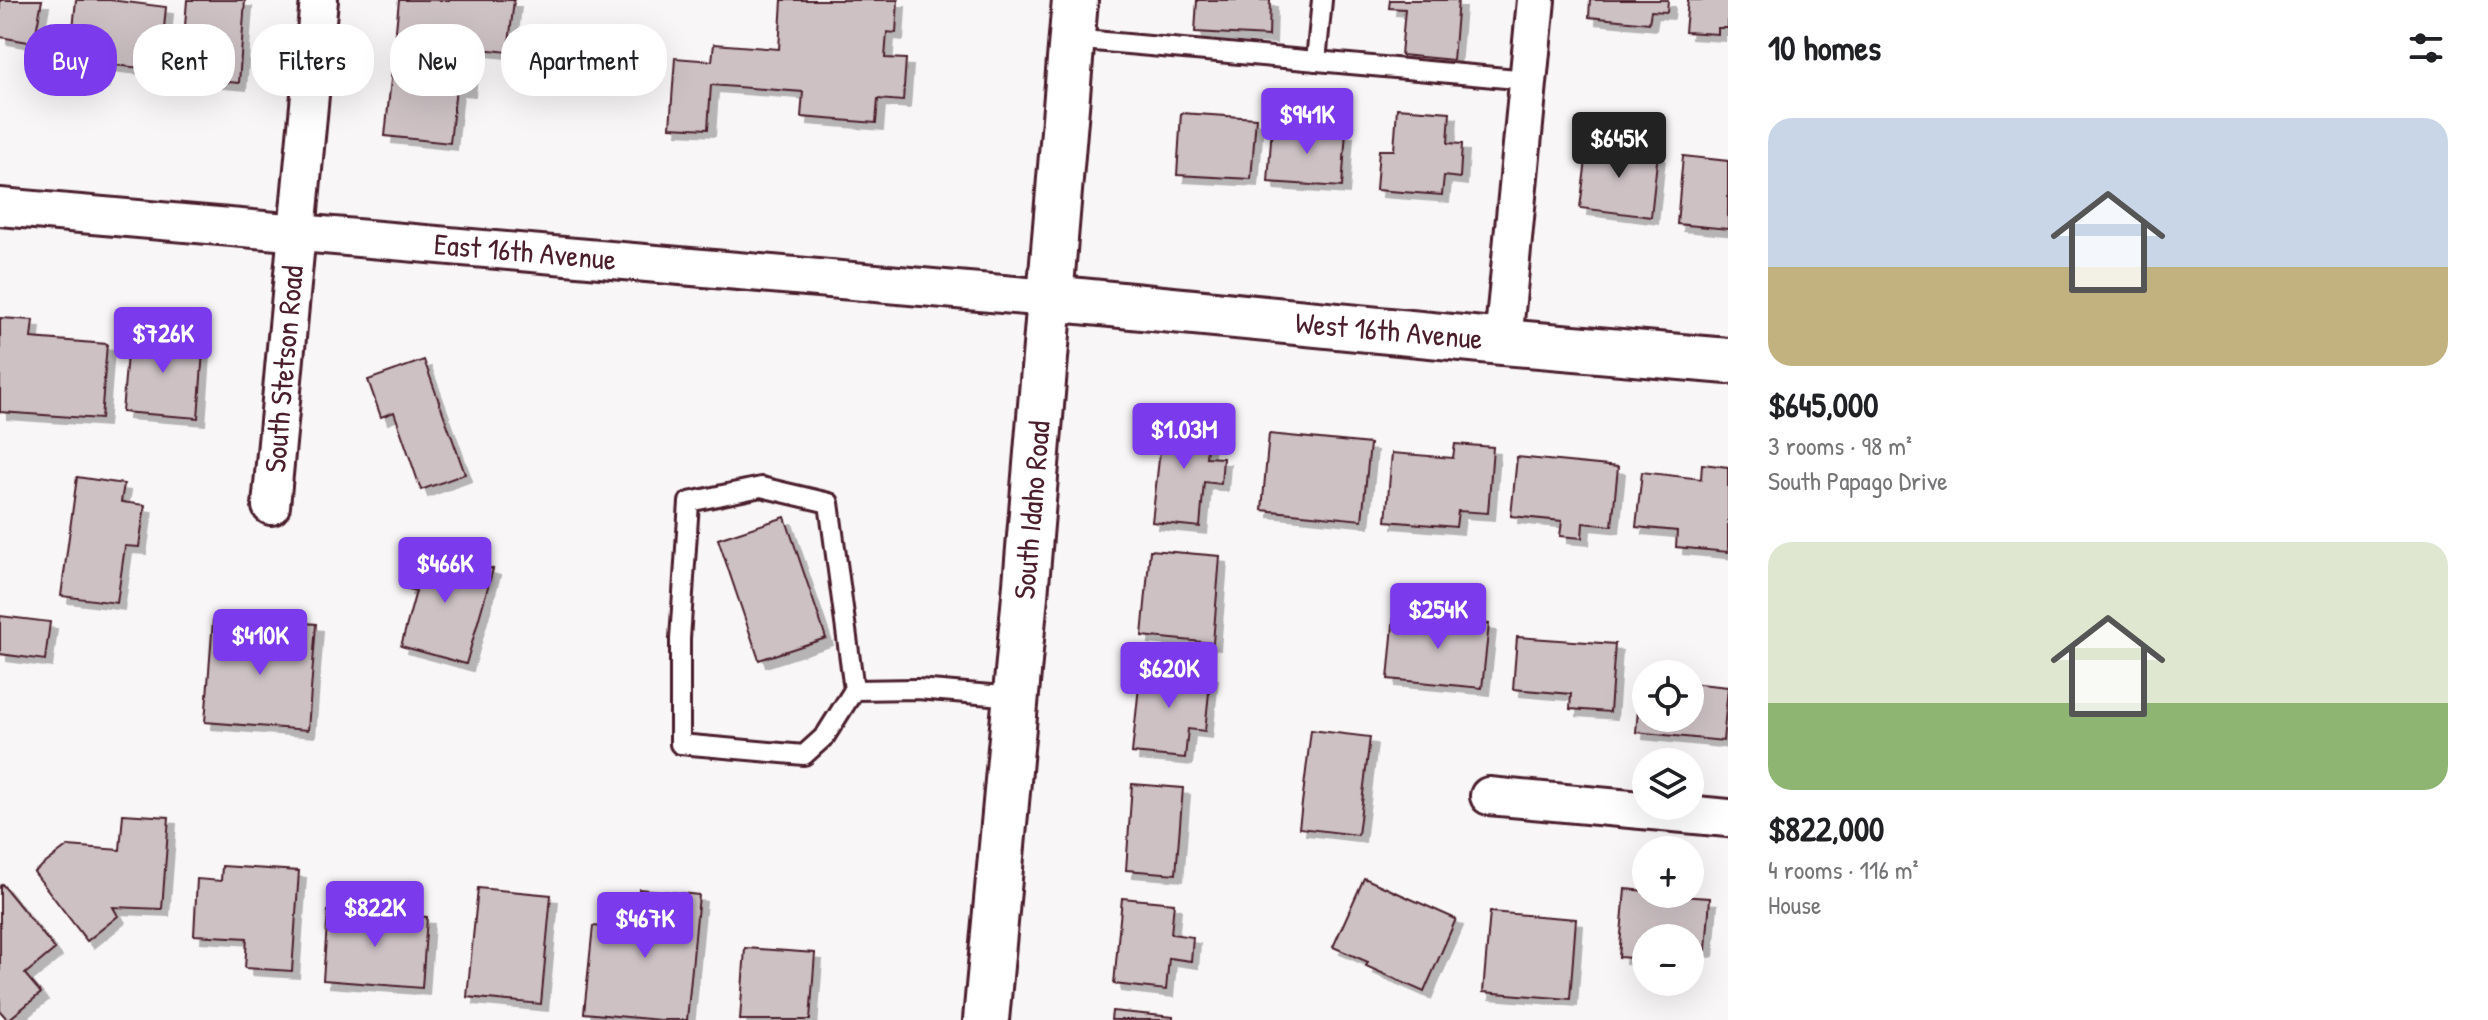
<!DOCTYPE html>
<meta charset="utf-8">
<style>
:root{--surface:#fff;--page:#f2f2f2;--text:#202124;--muted:#757577;--accent:#7c3aed}
body{margin:0;font-family:"Patrick Hand",sans-serif;background:var(--page);color:var(--text);height:100vh;display:flex;flex-direction:column;font-size:30px;white-space:nowrap}
*{box-sizing:border-box;margin:0}
p{font-size:26px;color:var(--muted)}
.icon{flex:none;width:44px;height:44px;fill:none;stroke:currentColor;stroke-width:2;stroke-linecap:round;stroke-linejoin:round}
.map{position:relative;flex:1;overflow:hidden}
.details{display:flex;flex-direction:column;background:var(--surface);width:760px}
.details>*{flex:none}
.guide{position:absolute;left:24px;top:24px;width:760px;height:72px;display:flex;gap:16px}
.fabs{position:absolute;left:1632px;top:660px;display:grid;gap:16px}
.fabs a{display:grid;place-items:center;width:72px;height:72px;border-radius:50%;background:var(--surface);box-shadow:0 8px 32px #0002;font-size:40px}
.price{position:absolute;translate:-50% -68px;padding:0 18px;border-radius:8px;background:var(--accent);color:#fff;font-size:26px;line-height:52px;filter:drop-shadow(0 2px 4px #0008)}
.price::after{content:'';position:absolute;left:50%;top:48px;width:24px;height:18px;margin-left:-12px;background:inherit;clip-path:polygon(0 0,100% 0,50% 100%)}
.price.selected{background:#222;color:#fff}
ul{padding:0;list-style:none}
li{display:grid;align-content:center;gap:16px;height:424px;padding:0 40px}
li span{display:grid;place-items:center;height:248px;border-radius:24px;color:#555}
li>.icon{margin-inline-start:auto}
span .icon{width:144px;height:144px;fill:#fffc;stroke-width:1}
li b{font-size:34px}
h2{display:flex;justify-content:space-between;align-items:center;height:96px;padding:0 40px;font-size:34px}
.chip{padding:0 28px;border-radius:32px;background:var(--surface);box-shadow:0 8px 32px #0002;font-size:28px;line-height:72px}
.chip.selected{background:var(--accent);color:#fff}
main{display:flex;flex:1;min-height:0}
.map>svg:first-child{display:block}
.building{fill:#cdc1c4;stroke:#4a1f2b;stroke-width:2;filter:url(#shadow)}
.lines{fill:none;stroke-linecap:round;stroke-linejoin:round}
.service-casing{stroke:#4a1f2b;stroke-width:24}
.minor-casing{stroke:#4a1f2b;stroke-width:42}
.tertiary-casing{stroke:#4a1f2b;stroke-width:50}
.secondary-casing{stroke:#4a1f2b;stroke-width:50}
.service{stroke:#fff;stroke-width:18}
.minor{stroke:#fff;stroke-width:36}
.tertiary{stroke:#fff;stroke-width:44}
.secondary{stroke:#fff;stroke-width:44}
.labels{text-anchor:middle;stroke-width:6;stroke-linejoin:round;paint-order:stroke}
.street-label{font-size:30px;fill:#4a1f2b;stroke:#fff}
</style>
<main>
<div class="map">
<svg width="1728" height="1020" viewBox="0 0 1728 1020">
<defs>
<filter id="shadow"><feDropShadow dx="7" dy="7" stdDeviation="0" flood-color="#0004"/></filter>
</defs>
<rect width="100%" height="100%" fill="#f8f6f7"/>
<filter id="ink" filterUnits="userSpaceOnUse"><feTurbulence type="fractalNoise" baseFrequency=".0125" numOctaves="2"/><feDisplacementMap in="SourceGraphic" scale="16" xChannelSelector="R" yChannelSelector="G"/><feConvolveMatrix kernelMatrix="1 2 1 2 8 2 1 2 1" color-interpolation-filters="sRGB"/></filter>
<g filter="url(#ink)">
<g class="building">
<polygon points="0,0 42,0 34,43 0,37"/>
<polygon points="76,0 110,0 166,7 160,70 104,64 102,81 68,77"/>
<polygon points="187,0 245,0 239,83 181,78"/>
<polygon points="399,0 514,0 508,52 395,40"/>
<polygon points="782,0 898,0 896,33 887,32 885,58 906,59 903,101 878,99 876,123 801,117 803,92 711,85 708,129 670,127 675,58 712,61 714,44 779,49"/>
<polygon points="1197,0 1270,0 1269,36 1195,32"/>
<polygon points="1390,0 1458,0 1453,60 1401,55 1405,9 1389,8"/>
<polygon points="1590,0 1668,0 1667,12 1651,11 1649,23 1589,17"/>
<polygon points="1688,0 1728,0 1728,28 1718,28 1718,34 1685,32"/>
<polygon points="394,51 471,59 468,89 456,88 450,143 385,136"/>
<polygon points="1397,108 1450,112 1448,143 1462,144 1460,178 1444,176 1442,195 1376,190 1379,150 1394,150"/>
<polygon points="1181,113 1256,118 1251,179 1177,175"/>
<polygon points="1272,126 1346,131 1342,187 1268,182"/>
<polygon points="1588,144 1658,152 1651,217 1580,208"/>
<polygon points="1683,156 1728,161 1728,229 1677,224"/>
<polygon points="0,318 33,320 31,338 107,344 101,419 0,412"/>
<polygon points="129,331 204,337 198,418 122,412"/>
<polygon points="424,360 465,474 421,490 394,412 381,417 368,380"/>
<polygon points="1164,414 1210,419 1206,457 1223,458 1221,484 1204,482 1200,527 1152,522"/>
<polygon points="1269,434 1370,444 1362,520 1262,510"/>
<polygon points="1455,444 1493,447 1488,513 1458,511 1456,527 1386,521 1392,453 1453,458"/>
<polygon points="1517,457 1618,467 1612,526 1583,523 1582,538 1560,536 1562,521 1511,516"/>
<polygon points="1702,464 1728,467 1728,552 1676,547 1677,531 1636,527 1642,472 1701,479"/>
<polygon points="77,477 124,484 121,502 145,505 139,547 125,546 117,603 61,596"/>
<polygon points="785,517 826,638 759,660 718,539"/>
<polygon points="417,547 493,569 466,664 401,646 416,591 405,588"/>
<polygon points="1150,550 1220,556 1213,643 1142,636"/>
<polygon points="1394,615 1489,624 1482,688 1388,679"/>
<polygon points="0,616 50,622 45,660 0,654"/>
<polygon points="213,620 256,623 255,643 282,646 284,621 316,624 308,730 205,722"/>
<polygon points="1517,637 1615,644 1610,712 1570,709 1571,694 1513,689"/>
<polygon points="1141,667 1211,673 1205,731 1188,729 1185,758 1132,753"/>
<polygon points="1641,678 1646,679 1646,718 1690,718 1690,683 1728,687 1723,741 1636,732"/>
<polygon points="1311,730 1370,737 1358,835 1299,828"/>
<polygon points="1132,784 1183,788 1176,874 1126,870"/>
<polygon points="123,814 169,817 162,909 113,907 118,916 87,941 34,872 68,846 120,850"/>
<polygon points="222,866 299,871 292,971 245,968 247,938 194,935 197,879 221,881"/>
<polygon points="1364,878 1456,919 1424,992 1366,966 1368,962 1333,947"/>
<polygon points="2,884 55,949 25,974 41,993 8,1020 0,1011 0,886"/>
<polygon points="478,888 551,895 541,1004 467,997"/>
<polygon points="639,889 699,895 687,1020 660,1020 584,1013 593,926 616,928 617,912 637,915"/>
<polygon points="1625,889 1646,891 1646,894 1710,898 1706,950 1690,949 1690,938 1646,938 1646,959 1619,957"/>
<polygon points="1122,898 1174,903 1171,934 1193,937 1191,961 1169,958 1166,990 1114,984"/>
<polygon points="328,910 427,917 422,988 323,980"/>
<polygon points="1490,912 1576,919 1570,999 1483,992"/>
<polygon points="745,948 815,953 810,1020 740,1020"/>
<polygon points="1112,1011 1173,1017 1173,1020 1111,1020"/>
</g>
<g class="lines">
<defs>
<g id="service">
<polyline points="1072,39 1528,80"/>
<polyline points="1316,61 1322,0"/>
<polyline points="854,690 829,503 761,487 689,502 680,639 680,744 804,755 825,736 854,690 917,689 1016,697"/>
</g>
<g id="minor">
<polyline points="0,207 1049,298"/>
<polyline points="1503,342 1536,0"/>
<polyline points="271,506 319,0"/>
<polyline points="1489,796 1728,818"/>
</g>
<polyline id="tertiary" points="1049,298 1503,342 1728,361"/>
<polyline id="secondary" points="986,1020 1025,596 1075,0"/>
</defs>
<use href="#service" class="service-casing"/>
<use href="#minor" class="minor-casing"/>
<use href="#tertiary" class="tertiary-casing"/>
<use href="#secondary" class="secondary-casing"/>
<use href="#service" class="service"/>
<use href="#minor" class="minor"/>
<use href="#tertiary" class="tertiary"/>
<use href="#secondary" class="secondary"/>
</g>
</g>
<g class="labels">
<g class="street-label">
<text transform="translate(525 252) rotate(5)" y="10">East 16th Avenue</text>
<text transform="translate(1389 331) rotate(5)" y="10">West 16th Avenue</text>
<text transform="translate(284 369) rotate(-85)" y="10">South Stetson Road</text>
<text transform="translate(1032 510) rotate(-85)" y="10">South Idaho Road</text>
</g>
</g>
</svg>
<div class="fabs">
<a><svg class="icon" aria-label="locate" viewBox="0 0 24 24"><circle cx="12" cy="12" r="6"/><path d="M12 2v4M12 18v4M2 12h4M18 12h4"/></svg></a>
<a><svg class="icon" aria-label="layers" viewBox="0 0 24 24"><path d="M12 4l9 5-9 5-9-5zM3 14l9 5 9-5"/></svg></a>
<a>+</a>
<a>−</a>
</div>
<b class="price" style="left:1307px;top:156px">$941K</b>
<b class="price selected" style="left:1619px;top:180px">$645K</b>
<b class="price" style="left:163px;top:375px">$726K</b>
<b class="price" style="left:1184px;top:471px">$1.03M</b>
<b class="price" style="left:445px;top:605px">$466K</b>
<b class="price" style="left:1438px;top:651px">$254K</b>
<b class="price" style="left:260px;top:677px">$410K</b>
<b class="price" style="left:1169px;top:710px">$620K</b>
<b class="price" style="left:375px;top:949px">$822K</b>
<b class="price" style="left:645px;top:960px">$467K</b>
<div class="guide">
<a class="chip selected">Buy</a>
<a class="chip">Rent</a>
<a class="chip">Filters</a>
<a class="chip">New</a>
<a class="chip">Apartment</a>
</div>
</div>
<section class="details">
<h2>10 homes<svg class="icon" aria-label="filters" viewBox="0 0 24 24"><path d="M4 7h16M4 17h16"/><circle cx="9" cy="7" r="2"/><circle cx="15" cy="17" r="2"/></svg></h2>
<ul>
<li><span style="background:linear-gradient(#c9d6e8 60%,#c2b280 0)"><svg class="icon" aria-label="home" viewBox="0 0 24 24"><path d="M3 11l9-7 9 7M6 9v11h12V9"/></svg></span><div><b>$645,000</b><p>3 rooms · 98 m²</p><p>South Papago Drive</p></div></li>
<li><span style="background:linear-gradient(#dfe7d0 65%,#8fb573 0)"><svg class="icon" aria-label="home" viewBox="0 0 24 24"><path d="M3 11l9-7 9 7M6 9v11h12V9"/></svg></span><div><b>$822,000</b><p>4 rooms · 116 m²</p><p>House</p></div></li>
</ul>
</section>
</main>
